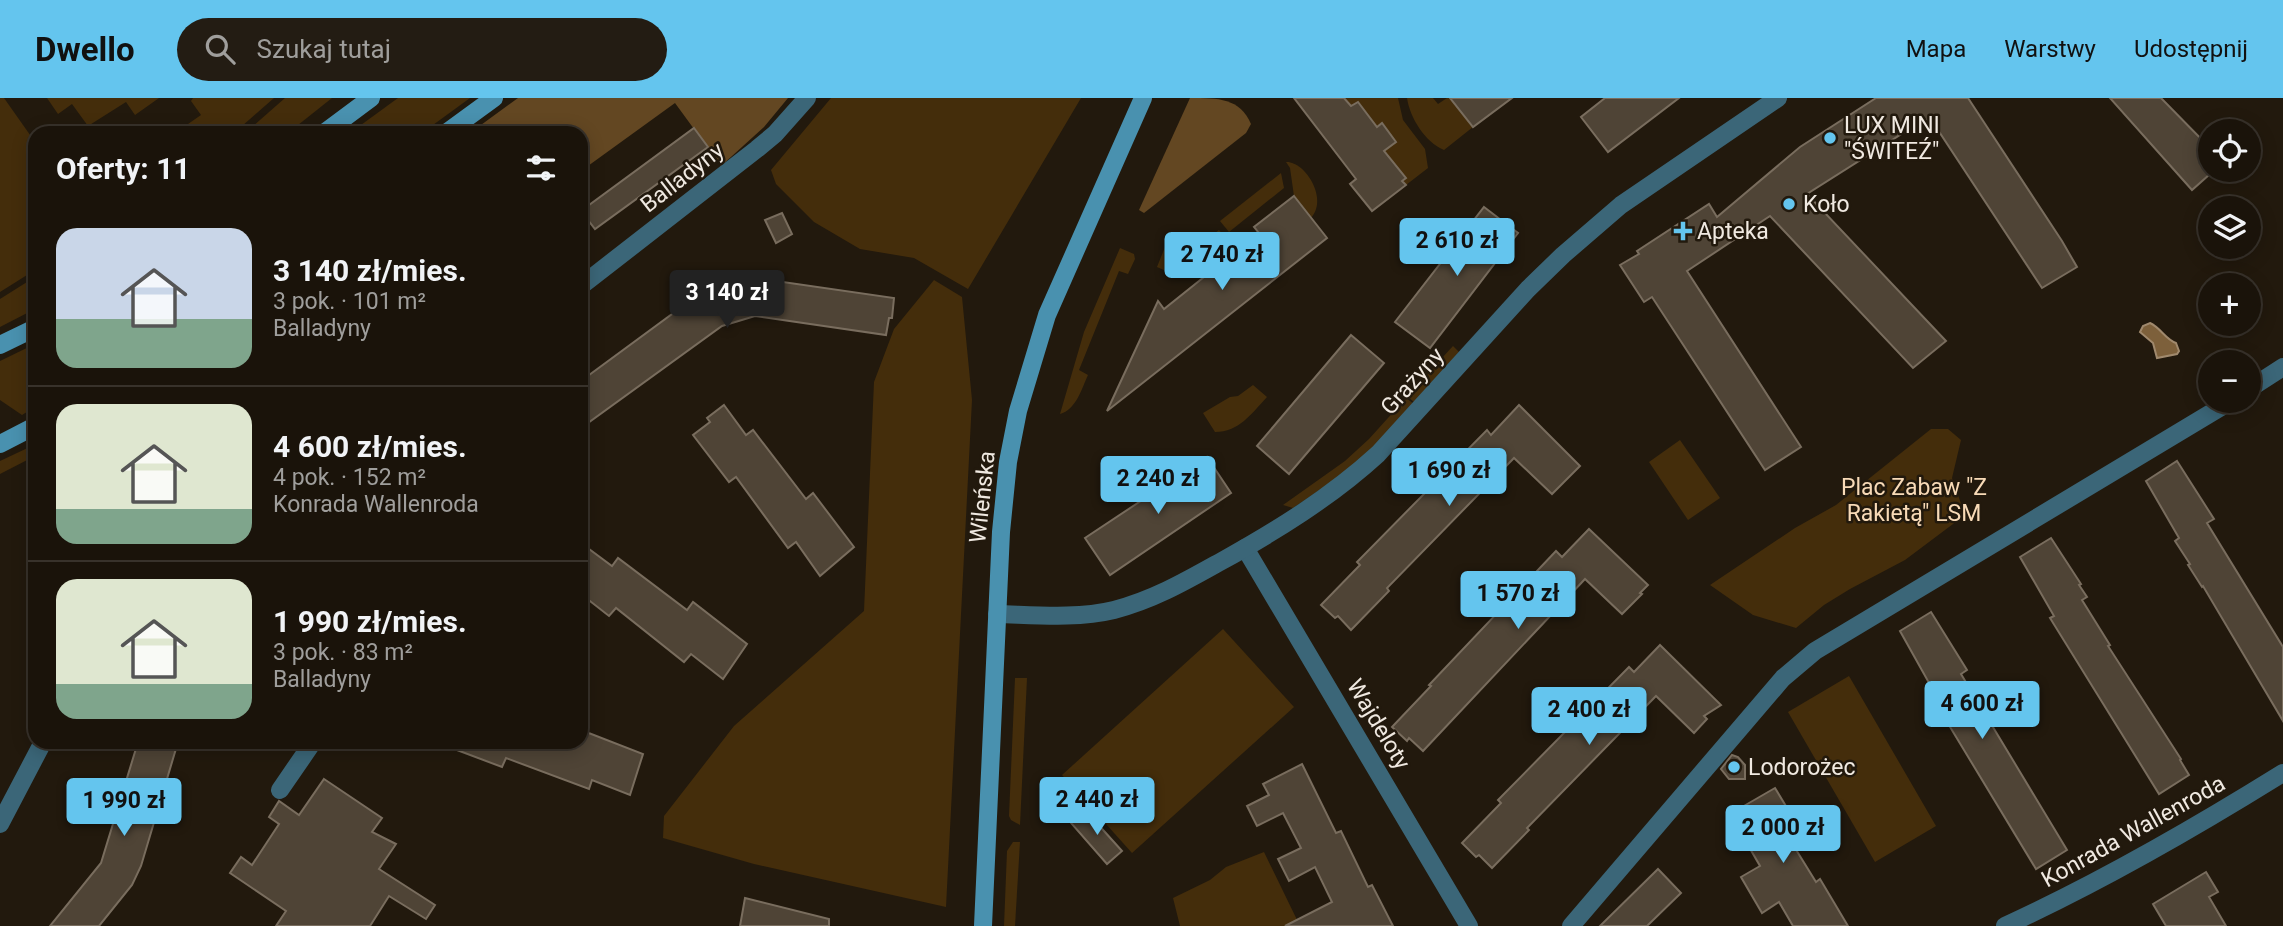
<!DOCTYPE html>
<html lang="pl">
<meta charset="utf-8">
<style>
:root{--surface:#1a130a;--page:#231c13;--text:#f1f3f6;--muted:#9f9e9c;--line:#38322b;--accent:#64c5ee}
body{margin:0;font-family:Roboto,sans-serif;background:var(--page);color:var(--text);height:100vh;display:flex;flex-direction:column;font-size:26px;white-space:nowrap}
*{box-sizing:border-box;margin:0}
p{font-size:23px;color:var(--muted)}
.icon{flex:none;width:38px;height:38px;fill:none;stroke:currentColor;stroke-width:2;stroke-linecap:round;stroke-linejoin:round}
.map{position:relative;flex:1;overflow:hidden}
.details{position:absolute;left:28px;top:28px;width:560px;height:623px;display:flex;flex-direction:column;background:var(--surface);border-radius:21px;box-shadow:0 4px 18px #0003,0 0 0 2px var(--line)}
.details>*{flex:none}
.controls{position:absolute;left:2198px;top:21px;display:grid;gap:14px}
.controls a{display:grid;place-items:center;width:63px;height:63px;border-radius:50%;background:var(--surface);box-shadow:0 4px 18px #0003,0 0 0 2px var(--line);font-size:35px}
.price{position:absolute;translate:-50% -60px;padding:0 16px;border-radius:7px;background:var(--accent);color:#111;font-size:23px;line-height:46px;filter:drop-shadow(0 2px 4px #0008)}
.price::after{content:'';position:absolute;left:50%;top:42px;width:21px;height:16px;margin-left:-10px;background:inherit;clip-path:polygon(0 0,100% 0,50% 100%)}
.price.active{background:#222;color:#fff}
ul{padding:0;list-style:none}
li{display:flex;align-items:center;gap:21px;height:175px;padding:0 28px}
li+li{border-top:2px solid var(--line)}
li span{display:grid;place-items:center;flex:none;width:196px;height:140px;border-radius:21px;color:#555}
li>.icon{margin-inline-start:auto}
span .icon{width:84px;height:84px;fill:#fffc;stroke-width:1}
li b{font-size:30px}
h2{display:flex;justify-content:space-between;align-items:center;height:84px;padding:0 28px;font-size:30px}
header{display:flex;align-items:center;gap:42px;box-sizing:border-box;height:98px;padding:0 35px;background:var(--accent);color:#111}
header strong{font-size:33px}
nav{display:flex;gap:38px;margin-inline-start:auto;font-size:24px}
.search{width:490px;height:63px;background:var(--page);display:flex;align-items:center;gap:18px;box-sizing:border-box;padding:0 24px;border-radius:38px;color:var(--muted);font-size:26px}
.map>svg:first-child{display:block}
.green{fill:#442d0b}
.forest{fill:#634722}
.water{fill:#7d603b;stroke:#a0896d;stroke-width:2}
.building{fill:#4f4436;stroke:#796d5e;stroke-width:2}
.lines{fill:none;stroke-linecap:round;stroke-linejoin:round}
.street{stroke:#3b6678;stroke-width:18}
.secondary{stroke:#4991af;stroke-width:18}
.poi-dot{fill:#64c5ee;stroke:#22190d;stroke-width:2.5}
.labels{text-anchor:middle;stroke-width:5;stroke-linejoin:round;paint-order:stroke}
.poi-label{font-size:23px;fill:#f0e9e1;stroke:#22190d;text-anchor:start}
.street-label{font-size:23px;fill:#f0e9e1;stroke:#22190d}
.park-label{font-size:23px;fill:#f8dab7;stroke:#22190d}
</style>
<header>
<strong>Dwello</strong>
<div class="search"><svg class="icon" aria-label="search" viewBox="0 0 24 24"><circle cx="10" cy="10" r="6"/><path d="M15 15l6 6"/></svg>Szukaj tutaj</div>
<nav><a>Mapa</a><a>Warstwy</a><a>Udostępnij</a></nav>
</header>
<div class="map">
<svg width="2283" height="828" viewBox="0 0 2283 828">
<rect width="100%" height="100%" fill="#22190d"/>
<g class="green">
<polygon points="0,0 4,0 35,44 35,172 0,194"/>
<polygon points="47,0 159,0 135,17 126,4 88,28 72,6 58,16"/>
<polygon points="193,0 274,0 234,35 175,35 201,17 191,3"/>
<polygon points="285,0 332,0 288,35 245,35"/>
<polygon points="398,0 470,0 422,35 350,35"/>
<polygon points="831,0 1081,0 968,191 914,160 860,151 814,124 776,86 771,72"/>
<polygon points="1344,0 1398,0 1403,22 1425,51 1428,70 1406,87 1381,54 1396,43 1382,26 1367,36 1358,4 1351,8"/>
<path d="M1407 0H1433L1438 6 1447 0H1456L1453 4 1473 29 1444 52C1425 44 1410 20 1407 0Z"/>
<path d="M1286 64C1305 63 1329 101 1311 120L1294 98 1290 70Z"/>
<polygon points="1281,75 1284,90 1229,134 1220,123"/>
<polygon points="1219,132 1224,138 1175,177 1157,169 1165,149 1180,136 1193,152"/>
<path d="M1120 150 1134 156 1135 161 1128 176 1119 173 1079 272 1088 277C1082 290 1076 312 1060 316L1084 234Z"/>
<polygon points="35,179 35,211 0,229 0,201"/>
<polygon points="934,182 962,199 972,302 946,809 754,766 663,740 664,718 734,628 864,513 874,284 894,231"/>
<polygon points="35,246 35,309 22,317 0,302 0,263"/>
<polygon points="1453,248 1459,254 1415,305 1407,298"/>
<path d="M1253 287 1267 299C1251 316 1239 334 1215 334L1203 315 1230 299 1238 298Z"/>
<polygon points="1406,300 1414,306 1356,367 1293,410 1283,407 1345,363 1369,341"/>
<polygon points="1931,331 1948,331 1961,342 1952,380 1965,417 1905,462 1850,491 1824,507 1796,530 1753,517 1710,487 1795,430 1836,407"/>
<polygon points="1680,342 1720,400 1688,422 1649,364"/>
<polygon points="34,347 35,358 0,376 0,363"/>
<polygon points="1223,531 1294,609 1132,755 1062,677"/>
<polygon points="1849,578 1936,728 1875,764 1788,614"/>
<polygon points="1015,580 1027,580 1020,727 1011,722 1009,718"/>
<polygon points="1013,744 1020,744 1015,828 1004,828 1007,753"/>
<polygon points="1264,754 1300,828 1180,828 1173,800 1210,782 1226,769"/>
</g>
<g class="forest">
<polygon points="518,0 788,0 764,29 721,68 675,5 581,73 581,35 470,35"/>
<path d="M1190 0C1218 0 1240 0 1251 26L1246 35 1144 115 1139 112Z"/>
</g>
<path class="water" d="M2150 225C2161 230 2165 241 2176 245L2179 253 2177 256 2157 260 2153 245 2140 234 2143 228Z"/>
<g class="building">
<polygon points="1294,0 1344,0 1351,8 1358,4 1377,29 1382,25 1396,44 1384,53 1406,80 1402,83 1406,87 1372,113 1350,86 1356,81"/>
<polygon points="1450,0 1512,0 1473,29"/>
<polygon points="1605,0 1679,0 1608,54 1581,19"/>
<polygon points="1876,0 1968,0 2062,143 2077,169 2042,190 1930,20 1920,27 1919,25 1807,96 1946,243 1913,270 1770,118 1687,173 1801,349 1765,372 1652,199 1644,204 1620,167 1639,156 1637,153 1709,106 1717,119 1800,49"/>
<polygon points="2110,0 2161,0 2210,50 2210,76 2192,92"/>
<polygon points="694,30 708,49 595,131 581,113"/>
<polygon points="1294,98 1327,140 1107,313 1158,203 1164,211 1259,135 1254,129"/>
<polygon points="1484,109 1518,135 1430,250 1395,224"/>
<polygon points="782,115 792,136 776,145 765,122"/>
<polygon points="762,181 894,200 892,220 889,220 886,237 755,218 722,228 581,330 581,283 698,197 721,188"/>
<polygon points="1351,237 1384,265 1289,376 1257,348"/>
<polygon points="724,307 746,337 753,332 806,401 813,395 854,449 820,478 796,444 788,450 736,379 729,384 693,337 710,324 707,320"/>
<polygon points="1519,307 1580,368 1552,396 1514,360 1387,490 1389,493 1351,532 1338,518 1335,520 1321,507 1360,467 1357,464 1487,332 1491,337"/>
<polygon points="1207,359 1231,395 1110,477 1085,440"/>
<polygon points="2177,363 2214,421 2207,425 2283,549 2283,623 2203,488 2202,489 2188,467 2190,466 2175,443 2179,440 2146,383"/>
<polygon points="1589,431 1648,487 1640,495 1642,496 1622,516 1585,481 1423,653 1409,640 1407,643 1392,629 1431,588 1429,587 1556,453 1562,459"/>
<polygon points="2051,440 2081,486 2079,487 2087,499 2082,502 2110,547 2108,548 2181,661 2180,662 2189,677 2159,696 2050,520 2054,518 2020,459"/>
<polygon points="581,445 612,468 618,460 687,512 693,504 747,546 723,581 691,556 684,564 616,510 609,518 581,496"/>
<polygon points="1931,514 1967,572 1961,576 2067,752 2036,771 1944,619 1945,618 1931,593 1933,592 1900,533"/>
<polygon points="1660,547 1721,607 1704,618 1707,621 1694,635 1656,598 1527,730 1529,732 1492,770 1479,757 1476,759 1462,745 1501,705 1498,702 1629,569 1634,574"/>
<polygon points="581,632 643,656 630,697 592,682 589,691 506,660 502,669 441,646 441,644 581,644"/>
<polygon points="138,644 178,644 141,768 132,787 99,828 50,828 101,765"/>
<polygon points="1732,657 1738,659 1745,667 1745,681 1729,681 1721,671"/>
<polygon points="1302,666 1336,735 1341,733 1368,789 1372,787 1393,828 1285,828 1332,804 1315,769 1289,783 1278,761 1301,750 1283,715 1257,728 1247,708 1269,697 1263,686"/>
<polygon points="324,681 382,720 372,734 396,746 379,771 435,807 426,821 389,798 370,828 276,828 286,813 230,775 241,759 252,767 279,726 269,719 279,703 299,717"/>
<polygon points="1775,690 1807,743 1795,750 1816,784 1820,781 1848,828 1793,828 1779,804 1762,815 1741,779 1760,768 1730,716"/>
<polygon points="1086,713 1122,753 1107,766 1071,725"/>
<polygon points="1658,771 1681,795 1647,828 1600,828"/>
<polygon points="2206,774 2218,794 2209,799 2226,828 2166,828 2153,806"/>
<polygon points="745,800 829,821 829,828 740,828"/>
</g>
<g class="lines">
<g class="street">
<polyline points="581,188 757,51 775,36 807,0"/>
<polyline points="2249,291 2283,269"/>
<polyline points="1245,450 1469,828"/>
<path d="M997 516C1035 517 1077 521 1114 512 1153 502 1186 483 1220 464 1276 433 1331 399 1378 356L1528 191 1563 157 1621 107 1778 0"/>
<polyline points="280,692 313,644"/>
<polyline points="0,726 43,644"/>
<polyline points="1571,828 1783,580 1815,553 2231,303"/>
<path d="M2005 828C2101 784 2193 731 2283 675"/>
</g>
<g class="secondary">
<polyline points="324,35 371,0"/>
<polyline points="446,35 494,0"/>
<polyline points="0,247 35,230"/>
<polyline points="0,346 35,328"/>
<polyline points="983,828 1001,434 1008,364 1018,313 1047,217 1143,0"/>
</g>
</g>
<g class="poi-dot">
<circle cx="1830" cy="40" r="7"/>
<circle cx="1789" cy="106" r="7"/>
<path d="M1679.5 122.5h7v7h7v7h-7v7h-7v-7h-7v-7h7z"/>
<circle cx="1734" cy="669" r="7"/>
</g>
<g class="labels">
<g class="poi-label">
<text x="1844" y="35">LUX MINI<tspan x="1844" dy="26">"ŚWITEŹ"</tspan></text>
<text x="1803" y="114">Koło</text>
<text x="1697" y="141">Apteka</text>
<text x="1748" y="677">Lodorożec</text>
</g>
<g class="street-label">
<text transform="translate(682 79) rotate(-38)" y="8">Balladyny</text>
<text transform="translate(1412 283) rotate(-48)" y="8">Grażyny</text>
<text transform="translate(982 399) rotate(-84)" y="8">Wileńska</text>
<text transform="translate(1379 626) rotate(59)" y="8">Wajdeloty</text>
<text transform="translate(2133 733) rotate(-29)" y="8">Konrada Wallenroda</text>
</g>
<g class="park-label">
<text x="1914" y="397">Plac Zabaw "Z<tspan x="1914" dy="26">Rakietą" LSM</tspan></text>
</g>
</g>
</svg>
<div class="controls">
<a><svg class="icon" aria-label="locate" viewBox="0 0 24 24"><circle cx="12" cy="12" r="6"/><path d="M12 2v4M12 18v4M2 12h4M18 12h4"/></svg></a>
<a><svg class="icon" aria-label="layers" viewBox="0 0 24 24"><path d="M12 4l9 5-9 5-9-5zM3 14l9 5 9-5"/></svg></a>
<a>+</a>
<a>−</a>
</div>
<b class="price" style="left:1457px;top:180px">2 610 zł</b>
<b class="price" style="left:1222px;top:194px">2 740 zł</b>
<b class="price active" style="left:727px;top:232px">3 140 zł</b>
<b class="price" style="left:1449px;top:410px">1 690 zł</b>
<b class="price" style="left:1158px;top:418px">2 240 zł</b>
<b class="price" style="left:1518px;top:533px">1 570 zł</b>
<b class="price" style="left:1982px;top:643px">4 600 zł</b>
<b class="price" style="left:1589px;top:649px">2 400 zł</b>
<b class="price" style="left:1097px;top:739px">2 440 zł</b>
<b class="price" style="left:124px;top:740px">1 990 zł</b>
<b class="price" style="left:1783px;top:767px">2 000 zł</b>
<section class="details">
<h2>Oferty: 11<svg class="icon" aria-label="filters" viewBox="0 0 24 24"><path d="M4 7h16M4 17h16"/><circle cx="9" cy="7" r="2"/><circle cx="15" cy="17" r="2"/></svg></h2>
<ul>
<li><span style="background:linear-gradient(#c9d6e8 65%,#7fa58c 0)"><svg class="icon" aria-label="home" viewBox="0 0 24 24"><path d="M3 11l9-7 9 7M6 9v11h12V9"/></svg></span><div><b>3 140 zł/mies.</b><p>3 pok. · 101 m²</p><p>Balladyny</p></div></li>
<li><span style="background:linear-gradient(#dfe7d0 75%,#7fa58c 0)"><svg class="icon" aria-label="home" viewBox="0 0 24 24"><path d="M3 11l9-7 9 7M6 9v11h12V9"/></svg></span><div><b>4 600 zł/mies.</b><p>4 pok. · 152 m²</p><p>Konrada Wallenroda</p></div></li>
<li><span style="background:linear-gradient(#dfe7d0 75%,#7fa58c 0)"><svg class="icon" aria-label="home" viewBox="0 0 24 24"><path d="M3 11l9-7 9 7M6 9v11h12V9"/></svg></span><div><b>1 990 zł/mies.</b><p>3 pok. · 83 m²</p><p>Balladyny</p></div></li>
</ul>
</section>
</div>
